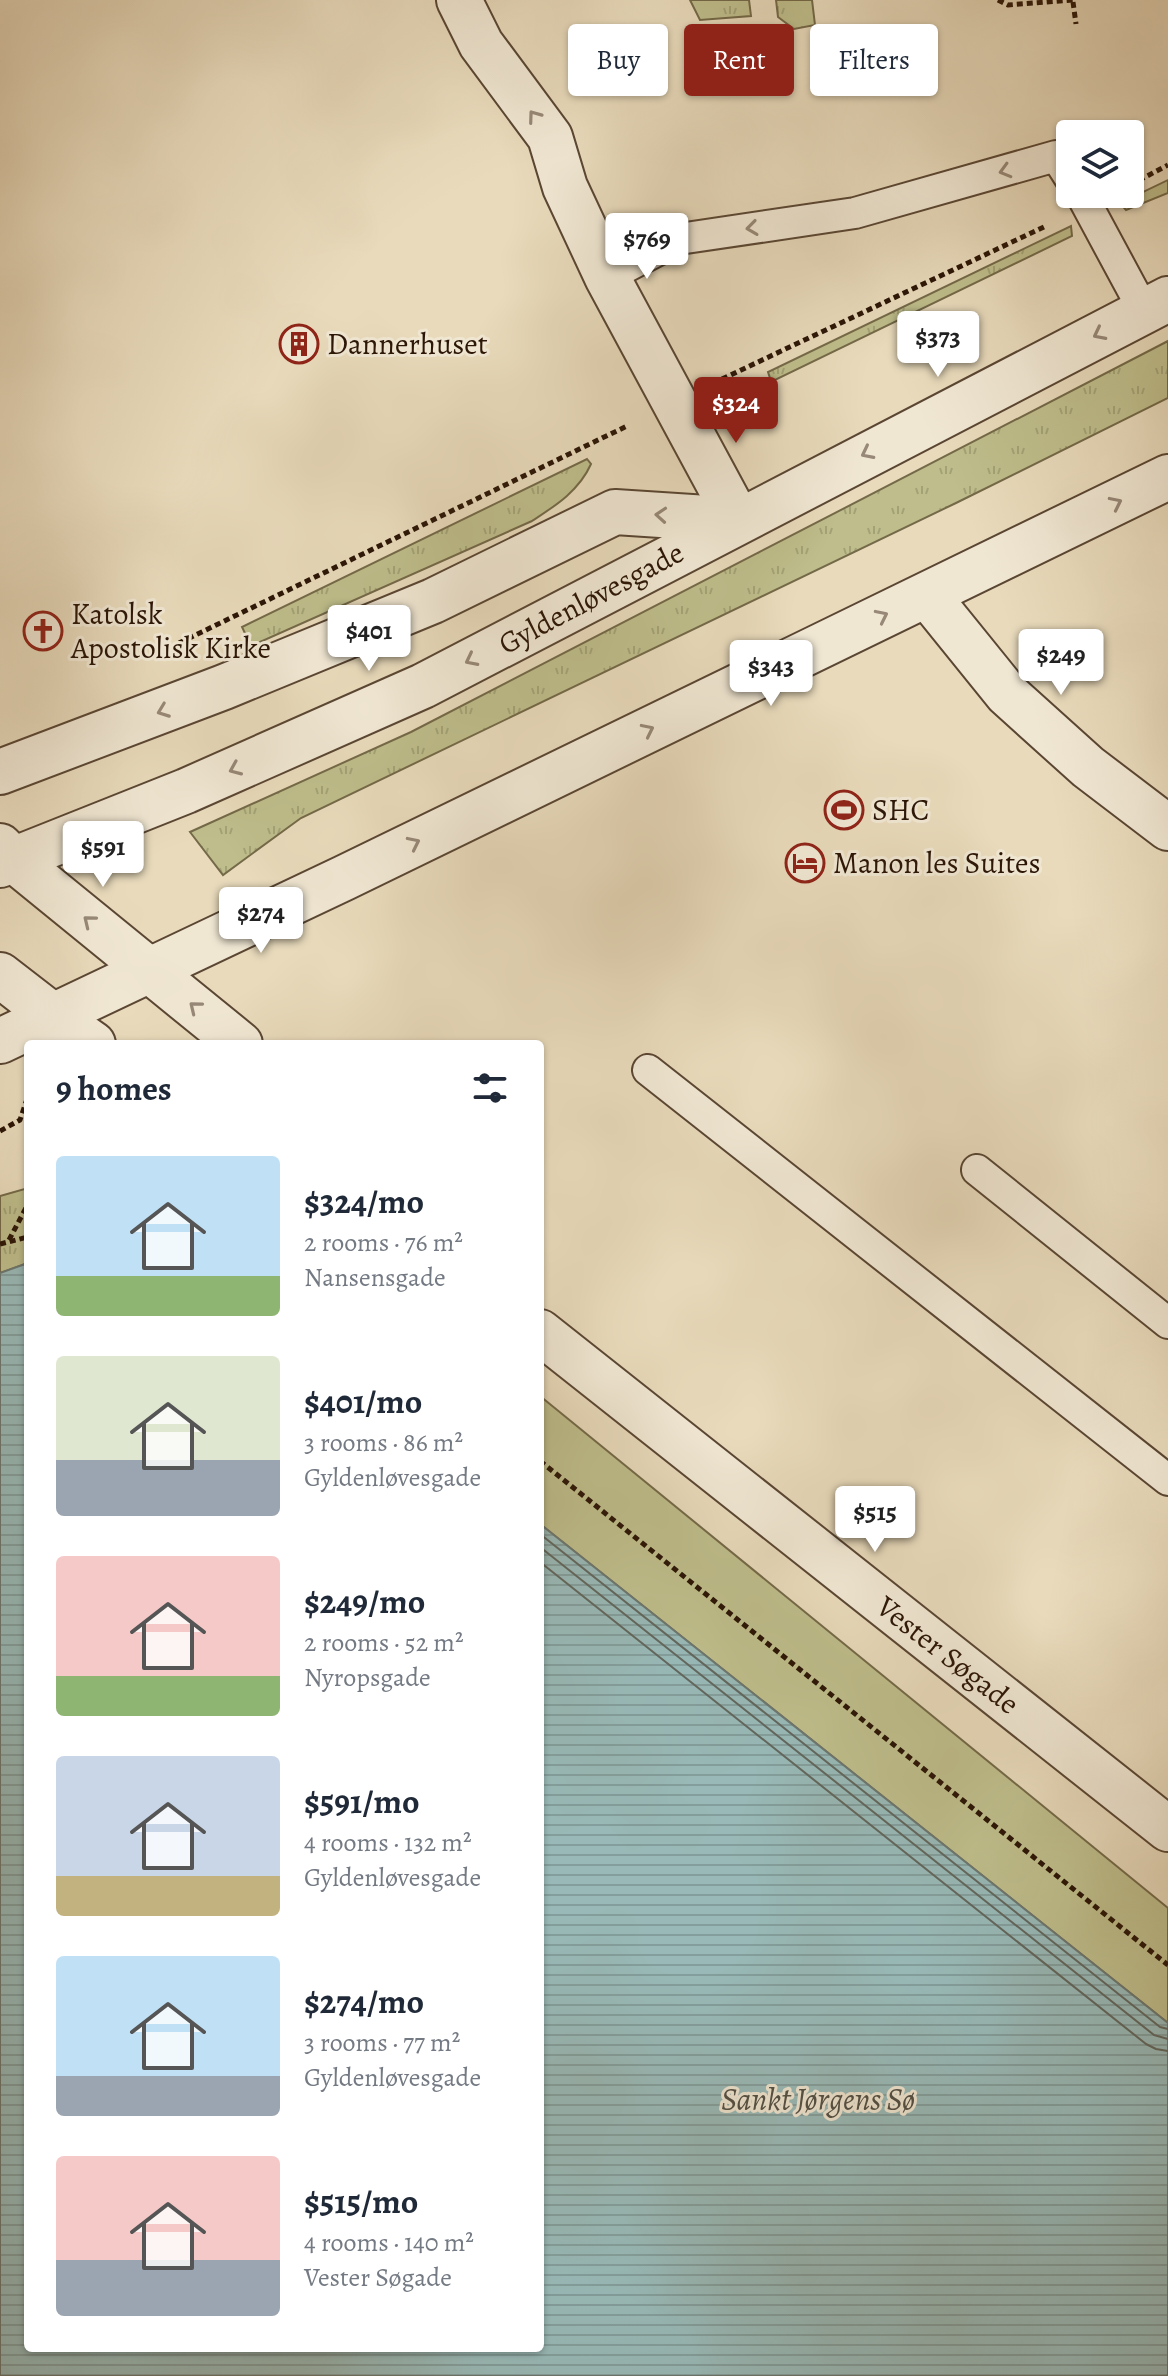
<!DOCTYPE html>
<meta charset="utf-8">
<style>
:root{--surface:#fff;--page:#f2f2f3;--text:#1f2937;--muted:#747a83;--accent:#8f2418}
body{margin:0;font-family:Alegreya,serif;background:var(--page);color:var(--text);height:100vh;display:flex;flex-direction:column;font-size:30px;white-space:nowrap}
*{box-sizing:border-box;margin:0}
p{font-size:26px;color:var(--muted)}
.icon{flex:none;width:44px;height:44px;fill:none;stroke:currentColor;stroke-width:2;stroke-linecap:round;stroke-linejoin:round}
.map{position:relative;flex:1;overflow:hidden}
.panel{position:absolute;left:24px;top:1040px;width:520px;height:1312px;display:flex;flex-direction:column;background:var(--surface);border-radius:8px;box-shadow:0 2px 6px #0004}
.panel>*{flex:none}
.top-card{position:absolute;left:568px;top:24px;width:480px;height:72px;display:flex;gap:16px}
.tools{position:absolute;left:1056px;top:120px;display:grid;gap:16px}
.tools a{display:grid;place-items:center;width:88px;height:88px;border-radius:8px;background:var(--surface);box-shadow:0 2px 6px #0004;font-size:40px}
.price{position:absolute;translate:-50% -68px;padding:0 18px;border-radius:8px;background:#fff;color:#222;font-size:26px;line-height:52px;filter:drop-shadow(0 2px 4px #0008)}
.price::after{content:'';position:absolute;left:50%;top:48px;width:24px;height:18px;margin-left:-12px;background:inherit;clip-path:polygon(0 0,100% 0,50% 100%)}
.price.selected{background:var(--accent);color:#fff}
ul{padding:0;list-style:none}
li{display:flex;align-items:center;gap:24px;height:200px;padding:0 32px}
li span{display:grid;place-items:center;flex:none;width:224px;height:160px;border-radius:8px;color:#555}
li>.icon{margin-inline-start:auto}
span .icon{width:96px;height:96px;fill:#fffc;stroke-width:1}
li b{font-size:34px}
h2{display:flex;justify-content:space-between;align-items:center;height:96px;padding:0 32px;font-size:34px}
.pill{padding:0 28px;border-radius:8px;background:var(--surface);box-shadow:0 2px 6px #0004;font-size:28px;line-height:72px}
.pill.selected{background:var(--accent);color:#fff}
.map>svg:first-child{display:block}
.grass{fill:url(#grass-tufts);stroke:#746948;stroke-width:2}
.park{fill:#bebd8b;stroke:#746948;stroke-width:2}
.water{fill:url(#water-rules);stroke:#6c7770;stroke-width:2}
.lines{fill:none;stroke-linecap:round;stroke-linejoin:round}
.shore{stroke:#62675e;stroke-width:2}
.service-casing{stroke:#5a4633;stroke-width:34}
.minor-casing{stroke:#5a4633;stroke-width:48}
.tertiary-casing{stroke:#5a4633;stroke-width:48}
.path{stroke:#2b1506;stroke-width:5;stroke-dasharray:6 4;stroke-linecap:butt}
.service{stroke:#f0e7d3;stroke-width:30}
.minor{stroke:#f0e7d3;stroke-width:44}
.tertiary{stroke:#f0e7d3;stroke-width:44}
.oneway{stroke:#978877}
.labels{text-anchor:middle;stroke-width:6;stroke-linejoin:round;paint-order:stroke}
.poi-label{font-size:30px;fill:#2b1506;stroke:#f0e7d3;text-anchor:start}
.street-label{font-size:30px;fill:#2b1506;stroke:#f0e7d3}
.water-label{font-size:32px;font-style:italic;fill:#514e44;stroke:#f0e7d3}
</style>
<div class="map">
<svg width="1168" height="2376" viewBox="0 0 1168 2376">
<defs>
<pattern id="grass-tufts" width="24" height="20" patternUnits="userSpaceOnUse" patternTransform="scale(2)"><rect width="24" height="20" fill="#bebd8b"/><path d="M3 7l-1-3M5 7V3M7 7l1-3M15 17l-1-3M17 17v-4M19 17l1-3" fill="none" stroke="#a3a276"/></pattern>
<pattern id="water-rules" width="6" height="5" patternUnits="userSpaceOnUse" patternTransform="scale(2)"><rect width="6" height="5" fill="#98b9b7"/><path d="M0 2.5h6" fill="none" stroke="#839e9c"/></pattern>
</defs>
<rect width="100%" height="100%" fill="#e8dabb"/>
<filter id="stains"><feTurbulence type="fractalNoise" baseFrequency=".0025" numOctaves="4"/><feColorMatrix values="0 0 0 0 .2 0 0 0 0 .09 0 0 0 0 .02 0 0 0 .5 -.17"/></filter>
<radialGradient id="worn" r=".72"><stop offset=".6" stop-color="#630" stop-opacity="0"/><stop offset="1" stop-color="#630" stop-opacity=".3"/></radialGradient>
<g class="grass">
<polygon points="690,0 749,0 751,16 700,20"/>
<polygon points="776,0 812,0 815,25 794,29 778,17"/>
<polygon points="1168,180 1168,193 1126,210 1120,203"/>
<polygon points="1071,226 1072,236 775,380 770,378 768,372"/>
<polygon points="1168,341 1168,398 956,503 301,818 223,875 190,832 411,732"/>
<path d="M587 459 591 464C579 491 555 506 532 521L251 646 242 627Z"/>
<polygon points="28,1188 28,1263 0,1273 0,1196"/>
</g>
<polygon class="park" points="540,1396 1168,1908 1168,2023 540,1524"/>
<polygon class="water" points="28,1263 28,2348 540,2348 540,1524 1168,2023 1168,2376 0,2376 0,1273"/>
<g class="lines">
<g class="shore">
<polyline points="540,1534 1160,2027 1168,2029"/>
<polyline points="540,1547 1154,2035 1168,2039"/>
<polyline points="540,1562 1146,2044 1156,2049 1168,2051"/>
</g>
<defs>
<g id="service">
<polyline points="1081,194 1144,311"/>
<polyline points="607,277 679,239 855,213 1056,156 1070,178"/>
<polyline points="648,1070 1168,1480"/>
<polyline points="977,1170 1168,1323"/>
</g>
<g id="minor">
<polyline points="459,0 481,44 550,137 565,187 607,277 738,520"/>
<polyline points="927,595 1007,694 1088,767 1168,828"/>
<polyline points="149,970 240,1044"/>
<polyline points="53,1016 93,1044"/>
<polyline points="540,1332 1168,1829"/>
</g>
<g id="tertiary">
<polyline points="0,772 224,687 433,601 615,512 738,520"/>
<polyline points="0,846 14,860 149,970"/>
<polyline points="0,865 186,791 423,686 1168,299"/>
<polyline points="0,975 53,1016"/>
<polyline points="0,1041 344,878 1168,477"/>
</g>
</defs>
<use href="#service" class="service-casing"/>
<use href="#minor" class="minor-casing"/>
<use href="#tertiary" class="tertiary-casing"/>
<g class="path">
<polyline points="998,0 1008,5 1073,0"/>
<polyline points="1073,2 1076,24"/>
<polyline points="1130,185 1168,165"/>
<polyline points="722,379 1046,226"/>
<polyline points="179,643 627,426"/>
<polyline points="0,1131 20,1120 28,1096"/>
<polyline points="9,1240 28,1204"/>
<polyline points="0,1244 28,1237"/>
<polyline points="540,1461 1168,1965"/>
</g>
<use href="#service" class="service"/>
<use href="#minor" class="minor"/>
<use href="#tertiary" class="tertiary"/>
</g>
<defs><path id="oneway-chevron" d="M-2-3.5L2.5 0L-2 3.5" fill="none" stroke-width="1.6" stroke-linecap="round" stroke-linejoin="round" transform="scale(2)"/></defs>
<g class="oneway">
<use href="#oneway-chevron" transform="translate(534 116) rotate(-126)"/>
<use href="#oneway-chevron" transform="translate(1005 171) rotate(164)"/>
<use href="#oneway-chevron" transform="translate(752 228) rotate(172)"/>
<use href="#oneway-chevron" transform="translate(1099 334) rotate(153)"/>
<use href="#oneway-chevron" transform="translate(867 453) rotate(153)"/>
<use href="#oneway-chevron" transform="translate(1116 503) rotate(-26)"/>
<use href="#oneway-chevron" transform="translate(661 515) rotate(-176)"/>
<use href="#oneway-chevron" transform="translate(882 616) rotate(-26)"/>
<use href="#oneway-chevron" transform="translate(471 660) rotate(153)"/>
<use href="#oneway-chevron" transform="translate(163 711) rotate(159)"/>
<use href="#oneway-chevron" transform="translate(648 730) rotate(-26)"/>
<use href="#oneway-chevron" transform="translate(235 769) rotate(157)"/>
<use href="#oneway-chevron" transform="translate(414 843) rotate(-26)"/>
<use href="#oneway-chevron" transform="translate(89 921) rotate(-141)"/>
<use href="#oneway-chevron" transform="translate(195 1007) rotate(-141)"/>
</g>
<defs>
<symbol id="building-ring" viewBox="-11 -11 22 22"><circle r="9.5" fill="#f0e7d3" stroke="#8f2418" stroke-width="1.5"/><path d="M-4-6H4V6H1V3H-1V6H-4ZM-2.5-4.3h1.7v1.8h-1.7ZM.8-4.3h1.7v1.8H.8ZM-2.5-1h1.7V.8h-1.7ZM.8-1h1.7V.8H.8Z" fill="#8f2418"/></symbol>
<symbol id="church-ring" viewBox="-11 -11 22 22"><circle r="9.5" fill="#f0e7d3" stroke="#8f2418" stroke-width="1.5"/><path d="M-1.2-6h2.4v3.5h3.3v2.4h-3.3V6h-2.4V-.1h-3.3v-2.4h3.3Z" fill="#8f2418"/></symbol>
<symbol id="stadium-ring" viewBox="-11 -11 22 22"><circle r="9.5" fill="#f0e7d3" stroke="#8f2418" stroke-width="1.5"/><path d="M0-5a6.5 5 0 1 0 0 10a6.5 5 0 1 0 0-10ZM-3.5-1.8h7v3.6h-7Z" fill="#8f2418"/></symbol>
<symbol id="hotel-ring" viewBox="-11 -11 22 22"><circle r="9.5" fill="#f0e7d3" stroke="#8f2418" stroke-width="1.5"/><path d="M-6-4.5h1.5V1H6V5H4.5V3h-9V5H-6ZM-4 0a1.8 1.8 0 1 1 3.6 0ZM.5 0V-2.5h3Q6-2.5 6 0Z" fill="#8f2418"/></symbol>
</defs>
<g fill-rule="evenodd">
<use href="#building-ring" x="277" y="322" width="44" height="44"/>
<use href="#church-ring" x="21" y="609" width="44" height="44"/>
<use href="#stadium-ring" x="822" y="788" width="44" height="44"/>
<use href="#hotel-ring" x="783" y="841" width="44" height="44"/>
</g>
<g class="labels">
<g class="poi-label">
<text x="327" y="354">Dannerhuset</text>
<text x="71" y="624">Katolsk<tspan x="71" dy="34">Apostolisk Kirke</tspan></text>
<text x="872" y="820">SHC</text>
<text x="833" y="873">Manon les Suites</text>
</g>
<g class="street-label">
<text transform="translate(591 598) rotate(-28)" y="10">Gyldenløvesgade</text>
<text transform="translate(948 1655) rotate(38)" y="10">Vester Søgade</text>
</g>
<g class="water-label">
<text x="818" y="2110">Sankt Jørgens Sø</text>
</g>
</g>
<rect width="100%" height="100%" filter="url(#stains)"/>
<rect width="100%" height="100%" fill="url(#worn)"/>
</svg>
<div class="tools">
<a><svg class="icon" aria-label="layers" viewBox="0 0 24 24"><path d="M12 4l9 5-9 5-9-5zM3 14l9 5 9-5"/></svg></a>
</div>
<b class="price" style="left:647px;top:281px">$769</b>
<b class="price" style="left:938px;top:379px">$373</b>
<b class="price selected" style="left:736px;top:445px">$324</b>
<b class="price" style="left:369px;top:673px">$401</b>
<b class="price" style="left:1061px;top:697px">$249</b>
<b class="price" style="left:771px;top:708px">$343</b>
<b class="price" style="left:103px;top:889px">$591</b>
<b class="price" style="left:261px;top:955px">$274</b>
<b class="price" style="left:875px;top:1554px">$515</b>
<div class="top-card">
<a class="pill">Buy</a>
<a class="pill selected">Rent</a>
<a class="pill">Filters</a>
</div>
<section class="panel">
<h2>9 homes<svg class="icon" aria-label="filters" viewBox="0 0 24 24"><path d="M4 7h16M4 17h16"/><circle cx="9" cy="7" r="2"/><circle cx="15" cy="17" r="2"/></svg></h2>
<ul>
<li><span style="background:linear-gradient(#bfe0f5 75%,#8fb573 0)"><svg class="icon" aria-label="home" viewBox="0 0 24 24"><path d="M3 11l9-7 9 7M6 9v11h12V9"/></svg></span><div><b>$324/mo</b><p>2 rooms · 76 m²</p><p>Nansensgade</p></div></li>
<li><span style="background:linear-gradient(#dfe7d0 65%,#9aa5b1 0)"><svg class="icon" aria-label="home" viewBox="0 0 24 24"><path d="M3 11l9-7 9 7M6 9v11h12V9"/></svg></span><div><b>$401/mo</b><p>3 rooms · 86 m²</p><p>Gyldenløvesgade</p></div></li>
<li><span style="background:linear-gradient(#f6c9c9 75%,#8fb573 0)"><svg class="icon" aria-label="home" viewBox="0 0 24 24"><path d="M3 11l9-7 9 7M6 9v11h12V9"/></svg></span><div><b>$249/mo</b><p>2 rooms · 52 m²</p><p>Nyropsgade</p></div></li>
<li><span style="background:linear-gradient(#c9d6e8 75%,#c2b280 0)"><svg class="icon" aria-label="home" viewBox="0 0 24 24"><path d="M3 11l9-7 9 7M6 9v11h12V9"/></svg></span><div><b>$591/mo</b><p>4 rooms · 132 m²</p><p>Gyldenløvesgade</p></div></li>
<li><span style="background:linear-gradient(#bfe0f5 75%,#9aa5b1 0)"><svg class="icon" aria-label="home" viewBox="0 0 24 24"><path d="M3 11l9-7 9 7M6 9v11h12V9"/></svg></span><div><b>$274/mo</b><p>3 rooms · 77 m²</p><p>Gyldenløvesgade</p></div></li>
<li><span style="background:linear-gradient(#f6c9c9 65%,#9aa5b1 0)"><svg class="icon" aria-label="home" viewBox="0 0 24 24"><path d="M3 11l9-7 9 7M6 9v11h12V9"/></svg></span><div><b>$515/mo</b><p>4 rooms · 140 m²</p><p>Vester Søgade</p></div></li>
</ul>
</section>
</div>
